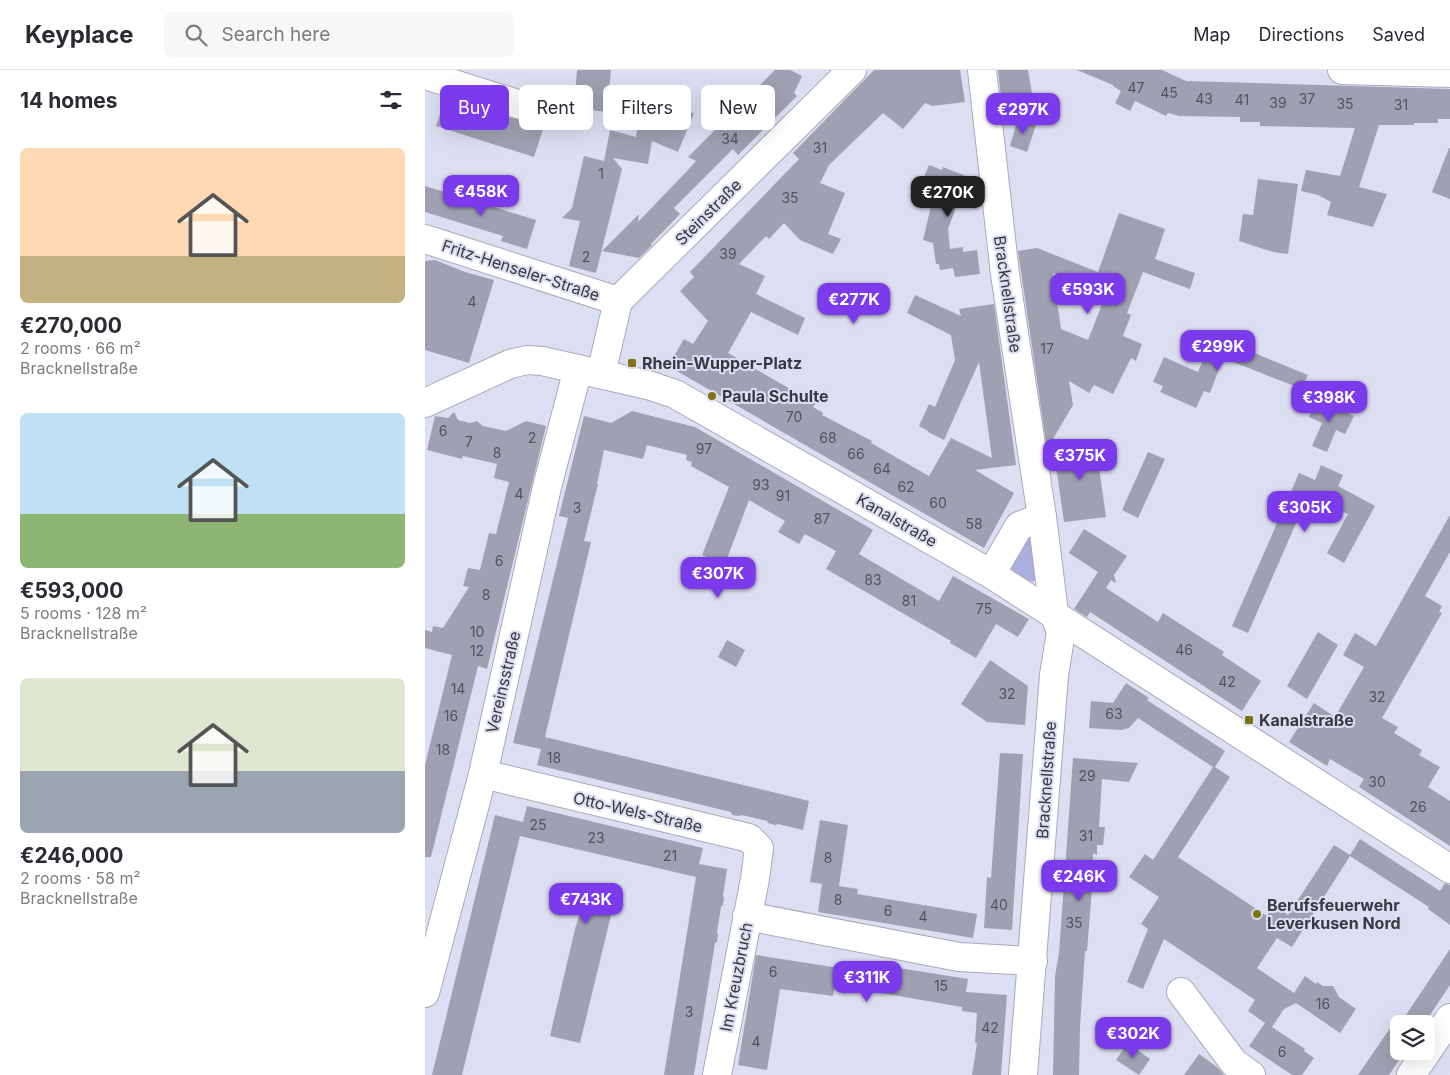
<!DOCTYPE html>
<meta charset="utf-8">
<style>
:root{--surface:#fff;--page:#f7f7f7;--text:#2b2b33;--muted:#7c7c81;--line:#e1e1e2;--accent:#7c3aed}
body{margin:0;font-family:Inter,sans-serif;background:var(--page);color:var(--text);height:100vh;display:flex;flex-direction:column;font-size:19px;white-space:nowrap}
*{box-sizing:border-box;margin:0}
p{font-size:16px;color:var(--muted)}
.icon{flex:none;width:28px;height:28px;fill:none;stroke:currentColor;stroke-width:2;stroke-linecap:round;stroke-linejoin:round}
.map{position:relative;flex:1;overflow:hidden}
.panel{display:flex;flex-direction:column;background:var(--surface);width:425px}
.panel>*{flex:none}
.top-card{position:absolute;left:15px;top:15px;width:475px;height:45px;display:flex;gap:10px}
.tools{position:absolute;left:965px;top:945px;display:grid;gap:10px}
.tools a{display:grid;place-items:center;width:45px;height:45px;border-radius:8px;background:var(--surface);box-shadow:0 5px 20px #0002;font-size:25px}
.price{position:absolute;translate:-50% -42px;padding:0 11px;border-radius:10px;background:var(--accent);color:#fff;font-size:16px;line-height:32px;filter:drop-shadow(0 1px 2px #0008)}
.price::after{content:'';position:absolute;left:50%;top:30px;width:15px;height:11px;margin-left:-8px;background:inherit;clip-path:polygon(0 0,100% 0,50% 100%)}
.price.active{background:#222;color:#fff}
ul{padding:0;list-style:none}
li{display:grid;align-content:center;gap:10px;height:265px;padding:0 20px}
li span{display:grid;place-items:center;height:155px;border-radius:8px;color:#555}
li>.icon{margin-inline-start:auto}
span .icon{width:90px;height:90px;fill:#fffc;stroke-width:1}
li b{font-size:21px}
h2{display:flex;justify-content:space-between;align-items:center;height:60px;padding:0 20px;font-size:21px}
.chip{padding:0 18px;border-radius:8px;background:var(--surface);box-shadow:0 5px 20px #0002;font-size:18px;line-height:45px}
.chip.active{background:var(--accent);color:#fff}
header{display:flex;align-items:center;gap:30px;box-sizing:border-box;height:70px;padding:0 25px;background:var(--surface);border-bottom:1px solid var(--line)}
header strong{font-size:24px}
nav{display:flex;gap:28px;margin-inline-start:auto;font-size:18px}
.search{width:350px;height:45px;background:var(--page);display:flex;align-items:center;gap:12px;box-sizing:border-box;padding:0 18px;border-radius:8px;color:var(--muted);font-size:19px}
main{display:flex;flex:1;min-height:0}
.map>svg:first-child{display:block}
.green{fill:#abafdf}
.building{fill:#9fa1b2;fill-rule:evenodd}
.lines{fill:none;stroke-linecap:round;stroke-linejoin:round}
.minor-casing{stroke:#a8aabc;stroke-width:30}
.minor{stroke:#fff;stroke-width:28}
.poi-dot{fill:#7f7314;stroke:#dcdef1;stroke-width:2}
.labels{text-anchor:middle;stroke-width:4;stroke-linejoin:round;paint-order:stroke}
.number-label{font-size:14px;fill:#52535c}
.street-label{font-size:16px;fill:#383940;stroke:#dcdef1}
.poi-label{font-size:16px;font-weight:bold;fill:#383940;stroke:#dcdef1;text-anchor:start}
</style>
<header>
<strong>Keyplace</strong>
<div class="search"><svg class="icon" aria-label="search" viewBox="0 0 24 24"><circle cx="10" cy="10" r="6"/><path d="M15 15l6 6"/></svg>Search here</div>
<nav><a>Map</a><a>Directions</a><a>Saved</a></nav>
</header>
<main>
<section class="panel">
<h2>14 homes<svg class="icon" aria-label="filters" viewBox="0 0 24 24"><path d="M4 7h16M4 17h16"/><circle cx="9" cy="7" r="2"/><circle cx="15" cy="17" r="2"/></svg></h2>
<ul>
<li><span style="background:linear-gradient(#ffd9b3 70%,#c2b280 0)"><svg class="icon" aria-label="home" viewBox="0 0 24 24"><path d="M3 11l9-7 9 7M6 9v11h12V9"/></svg></span><div><b>€270,000</b><p>2 rooms · 66 m²</p><p>Bracknellstraße</p></div></li>
<li><span style="background:linear-gradient(#bfe0f5 65%,#8fb573 0)"><svg class="icon" aria-label="home" viewBox="0 0 24 24"><path d="M3 11l9-7 9 7M6 9v11h12V9"/></svg></span><div><b>€593,000</b><p>5 rooms · 128 m²</p><p>Bracknellstraße</p></div></li>
<li><span style="background:linear-gradient(#dfe7d0 60%,#9aa5b1 0)"><svg class="icon" aria-label="home" viewBox="0 0 24 24"><path d="M3 11l9-7 9 7M6 9v11h12V9"/></svg></span><div><b>€246,000</b><p>2 rooms · 58 m²</p><p>Bracknellstraße</p></div></li>
</ul>
</section>
<div class="map">
<svg width="1025" height="1005" viewBox="0 0 1025 1005">
<rect width="100%" height="100%" fill="#dcdef1"/>
<path class="green" d="M598 464 608 466 613 509C603 516 589 506 583 498Z"/>
<g class="building">
<polygon points="152,0 186,0 182,42 149,38"/>
<polygon points="350,0 365,0 377,6 369,23 372,26 313,85 308,79 249,138 255,144 226,174 227,175 214,188 177,181 214,144 213,152 262,101 271,91 263,87"/>
<polygon points="449,0 535,0 540,32 507,36 500,33 478,59 458,43 404,95 395,113 420,123 403,164 416,169 408,184 375,170 359,153 344,169 341,166 314,194 340,206 331,224 380,248 373,265 326,242 303,283 367,320 392,332 388,337 398,343 397,345 447,371 446,373 504,406 526,368 567,388 554,292 519,370 503,362 503,361 494,356 504,334 510,337 530,290 526,265 482,243 490,225 536,246 534,239 569,234 591,395 550,400 589,423 559,478 243,296 259,269 268,274 283,251 255,221 269,207 265,202 374,89 368,83"/>
<polygon points="573,0 603,0 608,30 577,36"/>
<polygon points="652,0 737,0 761,11 1025,19 1025,49 1013,49 1013,53 989,53 989,55 954,55 934,117 962,124 948,157 902,145 906,132 893,125 876,121 881,100 915,106 930,58 835,56 835,52 815,52 815,47 754,46 743,43 741,46 710,31 705,41 690,33 696,21 688,16 688,15"/>
<polygon points="217,24 232,27 231,36 269,43 253,82 227,71 223,94 188,88 197,99 171,203 144,196 155,151 137,148 147,138 159,86 179,91 185,60 211,67"/>
<polygon points="19,32 82,52 83,47 119,56 109,87 11,56"/>
<polygon points="593,48 611,55 602,82 585,76"/>
<polygon points="1024,78 1025,78 1025,129 1007,122"/>
<polygon points="504,95 517,100 518,97 543,107 540,114 555,120 555,125 551,139 533,132 523,159 525,179 538,177 538,182 552,180 555,204 530,207 528,198 515,200 514,194 511,194 508,173 498,170 506,136 503,135 504,131 491,126"/>
<polygon points="833,109 873,114 863,184 848,182 814,171 818,144 828,145"/>
<polygon points="0,116 111,150 102,179 76,171 78,166 0,142"/>
<path d="M694 143 740 159 730 189 770 203 765 219 718 202 702 243 706 245 698 266 717 274 711 291 706 288 688 324 669 315 664 323 644 311 648 335 622 379 593 181 612 178 673 202ZM628 203 681 224 663 270 636 259Z"/>
<polygon points="10,190 40,202 69,210 44,293 0,280 0,191"/>
<polygon points="788,266 883,305 877,319 798,288 785,323 779,321 771,338 735,322 738,316 728,312 739,287 773,302"/>
<polygon points="892,329 929,346 920,364 911,360 902,382 887,376 897,353 884,347"/>
<polygon points="207,341 270,357 448,460 434,484 514,531 528,506 604,549 593,567 571,554 551,588 525,573 526,571 401,499 411,481 380,464 374,474 353,462 360,451 324,430 300,494 277,485 304,417 266,396 267,392 261,390 262,385 222,375 218,389 179,380 172,414 173,414 159,471 166,472 120,667 384,731 378,760 353,754 350,755 343,753 342,751 317,745 314,746 307,745 306,742 112,695 116,679 88,673 143,448 134,446 159,346 186,353"/>
<polygon points="29,342 33,350 45,353 52,351 58,356 81,361 101,351 121,356 62,599 53,596 6,787 0,787 0,695 27,585 0,578 0,560 7,562 8,556 18,558 44,517 38,516 43,498 55,500 64,463 71,464 84,412 69,408 72,394 38,386 37,389 2,380 10,346 23,348"/>
<polygon points="670,369 681,447 639,452 628,375"/>
<polygon points="723,382 740,389 713,448 697,440"/>
<polygon points="896,395 918,405 913,416 950,436 919,493 902,483 923,444 883,426 823,563 807,556 874,403 890,410"/>
<polygon points="1025,445 1025,482 1000,526 1017,536 1014,542 1017,543 957,648 973,657 969,663 997,680 994,685 1015,697 1003,717 1025,731 1025,776 934,717 939,709 905,689 902,696 864,672 889,633 910,647 939,597 918,585 930,563 951,576"/>
<polygon points="659,459 702,486 689,505 691,513 686,510 681,518 733,552 738,543 799,582 797,585 836,611 817,641 665,542 662,547 649,539 673,502 644,483"/>
<polygon points="893,562 913,575 882,629 862,616"/>
<polygon points="302,570 320,580 311,597 293,587"/>
<polygon points="565,590 603,616 600,655 562,652 536,634"/>
<polygon points="701,613 724,628 722,630 800,681 790,697 805,707 753,787 842,846 849,835 863,845 909,775 925,785 935,769 1015,821 1020,813 1025,815 1025,855 1003,839 1004,837 925,786 867,877 852,868 832,898 869,923 880,906 891,914 892,912 898,916 908,916 914,927 931,939 915,963 871,933 859,939 847,957 880,979 879,981 889,988 877,1005 867,1005 824,976 840,953 823,941 830,930 739,869 718,919 702,912 723,859 716,854 734,827 704,807 720,784 728,790 788,697 713,648 704,658 696,660 664,658 666,631 688,633"/>
<polygon points="575,683 598,684 587,860 559,858 562,807 566,808"/>
<polygon points="648,688 713,693 704,712 677,709 674,757 680,757 678,775 672,775 672,785 668,783 668,806 662,881 660,881 655,957 654,1005 628,1005 630,906 634,883"/>
<polygon points="102,736 278,778 274,794 302,799 298,826 299,828 298,835 296,837 292,862 293,865 292,872 290,873 269,1005 239,1005 271,807 95,766 37,1005 7,1005 70,745 98,752"/>
<polygon points="395,750 423,755 414,816 433,819 432,824 552,844 548,868 393,842 397,814 385,812"/>
<polygon points="159,830 188,837 155,973 125,966 150,859"/>
<polygon points="1025,879 1025,915 999,954 975,954"/>
<polygon points="331,885 427,900 429,891 493,901 543,909 541,922 582,925 576,1005 547,1005 552,973 550,973 552,943 537,941 537,937 410,915 408,926 355,919 342,1000 313,995"/>
<polygon points="968,954 973,957 974,955 974,981 980,981 964,1005 933,1005"/>
<polygon points="703,973 725,989 714,1005 691,990"/>
<polygon points="774,984 792,997 799,1005 759,1005"/>
</g>
<g class="lines">
<defs>
<g id="minor">
<polyline points="557,0 580,204 617,447 629,543 636,562 629,605 598,1005"/>
<polyline points="917,0 1025,3"/>
<polyline points="0,5 99,36"/>
<polyline points="0,169 193,231"/>
<polyline points="176,304 193,231 427,0"/>
<polyline points="0,333 85,294 102,290 117,291 223,315 250,324 566,504 1025,799"/>
<polyline points="566,504 594,456 617,447"/>
<polyline points="58,704 324,768 334,778 330,809 292,1005"/>
<polyline points="322,846 534,887 608,891"/>
<polyline points="756,922 809,993 826,1005"/>
<polyline points="0,923 58,704 122,417 153,299"/>
<polyline points="986,1005 1025,948"/>
</g>
</defs>
<use href="#minor" class="minor-casing"/>
<use href="#minor" class="minor"/>
</g>
<g class="poi-dot">
<rect x="202" y="288" width="10" height="10" rx="2.5"/>
<circle cx="287" cy="326" r="5"/>
<rect x="819" y="645" width="10" height="10" rx="2.5"/>
<circle cx="832" cy="844" r="5"/>
</g>
<g class="labels">
<g class="number-label">
<text x="711" y="23">47</text>
<text x="744" y="28">45</text>
<text x="779" y="34">43</text>
<text x="882" y="34">37</text>
<text x="817" y="35">41</text>
<text x="853" y="38">39</text>
<text x="920" y="39">35</text>
<text x="976" y="40">31</text>
<text x="305" y="74">34</text>
<text x="395" y="83">31</text>
<text x="176" y="109">1</text>
<text x="365" y="133">35</text>
<text x="303" y="189">39</text>
<text x="161" y="192">2</text>
<text x="47" y="237">4</text>
<text x="622" y="284">17</text>
<text x="369" y="352">70</text>
<text x="18" y="366">6</text>
<text x="107" y="373">2</text>
<text x="403" y="373">68</text>
<text x="44" y="377">7</text>
<text x="279" y="384">97</text>
<text x="72" y="388">8</text>
<text x="431" y="389">66</text>
<text x="457" y="404">64</text>
<text x="336" y="420">93</text>
<text x="481" y="422">62</text>
<text x="94" y="429">4</text>
<text x="358" y="431">91</text>
<text x="513" y="438">60</text>
<text x="152" y="443">3</text>
<text x="397" y="454">87</text>
<text x="549" y="459">58</text>
<text x="74" y="496">6</text>
<text x="448" y="515">83</text>
<text x="61" y="530">8</text>
<text x="484" y="536">81</text>
<text x="559" y="544">75</text>
<text x="52" y="567">10</text>
<text x="759" y="585">46</text>
<text x="52" y="586">12</text>
<text x="802" y="617">42</text>
<text x="33" y="624">14</text>
<text x="582" y="629">32</text>
<text x="952" y="632">32</text>
<text x="689" y="649">63</text>
<text x="26" y="651">16</text>
<text x="18" y="685">18</text>
<text x="129" y="693">18</text>
<text x="662" y="711">29</text>
<text x="952" y="717">30</text>
<text x="993" y="742">26</text>
<text x="113" y="760">25</text>
<text x="661" y="771">31</text>
<text x="171" y="773">23</text>
<text x="245" y="791">21</text>
<text x="403" y="793">8</text>
<text x="413" y="835">8</text>
<text x="574" y="840">40</text>
<text x="463" y="846">6</text>
<text x="498" y="852">4</text>
<text x="649" y="858">35</text>
<text x="348" y="907">6</text>
<text x="516" y="921">15</text>
<text x="898" y="939">16</text>
<text x="264" y="947">3</text>
<text x="565" y="963">42</text>
<text x="331" y="977">4</text>
<text x="857" y="987">6</text>
</g>
<g class="street-label">
<text transform="translate(283 142) rotate(-45)" y="6">Steinstraße</text>
<text transform="translate(96 200) rotate(18)" y="6">Fritz-Henseler-Straße</text>
<text transform="translate(583 224) rotate(82)" y="6">Bracknellstraße</text>
<text transform="translate(472 450) rotate(30)" y="6">Kanalstraße</text>
<text transform="translate(78 612) rotate(-77)" y="6">Vereinsstraße</text>
<text transform="translate(621 710) rotate(-86)" y="6">Bracknellstraße</text>
<text transform="translate(213 742) rotate(13)" y="6">Otto-Wels-Straße</text>
<text transform="translate(311 907) rotate(-79)" y="6">Im Kreuzbruch</text>
</g>
<g class="poi-label">
<text x="217" y="299">Rhein-Wupper-Platz</text>
<text x="297" y="332">Paula Schulte</text>
<text x="834" y="656">Kanalstraße</text>
<text x="842" y="841">Berufsfeuerwehr<tspan x="842" dy="18">Leverkusen Nord</tspan></text>
</g>
</g>
</svg>
<div class="tools">
<a><svg class="icon" aria-label="layers" viewBox="0 0 24 24"><path d="M12 4l9 5-9 5-9-5zM3 14l9 5 9-5"/></svg></a>
</div>
<b class="price" style="left:598px;top:65px">€297K</b>
<b class="price" style="left:56px;top:147px">€458K</b>
<b class="price active" style="left:523px;top:148px">€270K</b>
<b class="price" style="left:663px;top:245px">€593K</b>
<b class="price" style="left:429px;top:255px">€277K</b>
<b class="price" style="left:793px;top:302px">€299K</b>
<b class="price" style="left:904px;top:353px">€398K</b>
<b class="price" style="left:655px;top:411px">€375K</b>
<b class="price" style="left:880px;top:463px">€305K</b>
<b class="price" style="left:293px;top:529px">€307K</b>
<b class="price" style="left:654px;top:832px">€246K</b>
<b class="price" style="left:161px;top:855px">€743K</b>
<b class="price" style="left:442px;top:933px">€311K</b>
<b class="price" style="left:708px;top:989px">€302K</b>
<div class="top-card">
<a class="chip active">Buy</a>
<a class="chip">Rent</a>
<a class="chip">Filters</a>
<a class="chip">New</a>
</div>
</div>
</main>
